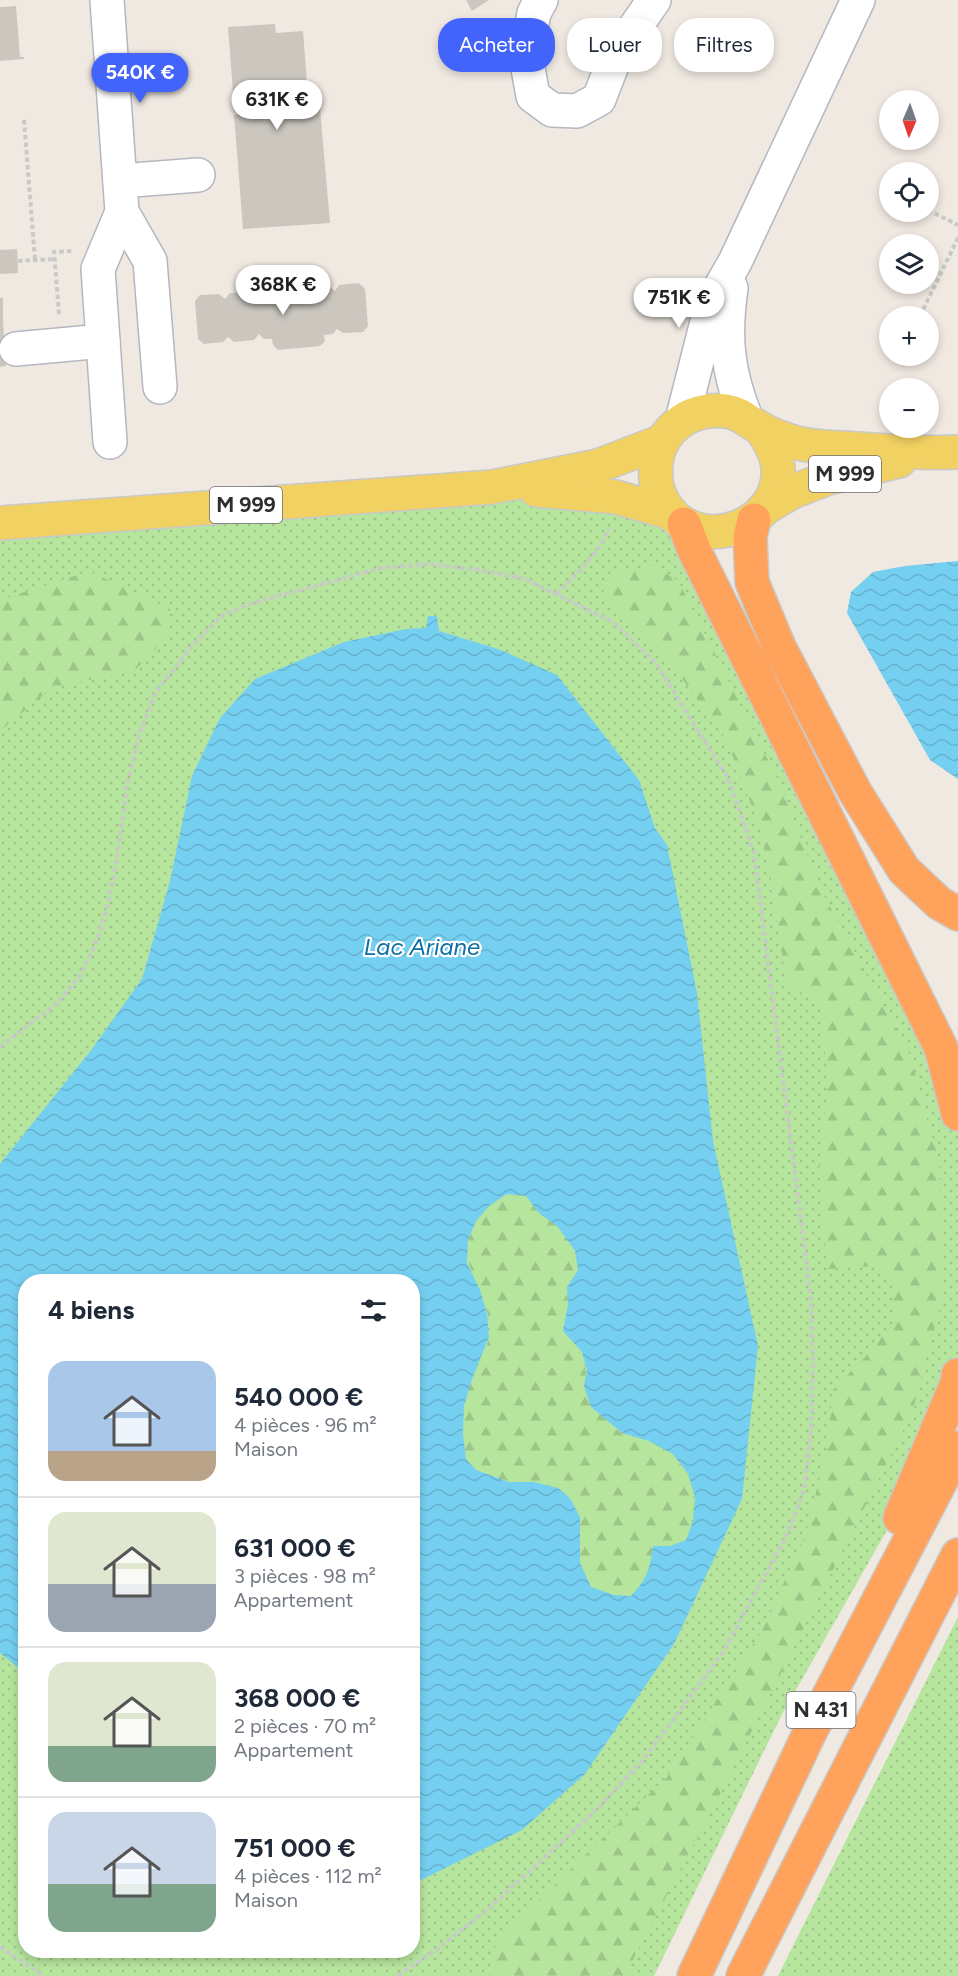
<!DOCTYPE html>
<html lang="fr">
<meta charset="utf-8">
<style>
:root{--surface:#fff;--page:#f6f6f7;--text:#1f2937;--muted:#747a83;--line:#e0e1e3;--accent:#4264fb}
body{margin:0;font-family:Figtree,sans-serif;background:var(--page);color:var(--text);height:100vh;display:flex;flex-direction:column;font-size:22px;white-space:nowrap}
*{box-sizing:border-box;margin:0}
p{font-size:20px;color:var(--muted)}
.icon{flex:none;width:33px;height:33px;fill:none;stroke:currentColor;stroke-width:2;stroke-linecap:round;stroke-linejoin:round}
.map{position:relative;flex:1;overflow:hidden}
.details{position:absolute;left:18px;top:1274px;width:402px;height:684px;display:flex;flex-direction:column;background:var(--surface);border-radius:24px;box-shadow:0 3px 9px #0003}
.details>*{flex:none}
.top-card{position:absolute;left:438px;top:18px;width:429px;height:54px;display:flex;gap:12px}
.needle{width:39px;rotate:182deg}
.buttons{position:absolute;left:879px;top:90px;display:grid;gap:12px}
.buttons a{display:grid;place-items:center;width:60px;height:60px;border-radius:50%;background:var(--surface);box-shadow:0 3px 9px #0003;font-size:30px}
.price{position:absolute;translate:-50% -51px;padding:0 14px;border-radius:21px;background:#fff;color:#222;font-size:20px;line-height:39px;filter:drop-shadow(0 2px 3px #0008)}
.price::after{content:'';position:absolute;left:50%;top:36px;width:18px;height:14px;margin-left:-9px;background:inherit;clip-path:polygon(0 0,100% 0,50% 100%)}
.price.on{background:var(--accent);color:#fff}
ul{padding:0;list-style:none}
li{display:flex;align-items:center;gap:18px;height:150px;padding:0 30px}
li+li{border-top:2px solid var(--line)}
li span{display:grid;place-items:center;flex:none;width:168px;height:120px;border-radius:18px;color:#555}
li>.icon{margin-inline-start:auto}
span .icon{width:72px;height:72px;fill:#fffc;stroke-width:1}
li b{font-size:26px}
h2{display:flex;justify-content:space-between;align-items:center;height:72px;padding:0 30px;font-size:26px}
.tag{padding:0 21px;border-radius:24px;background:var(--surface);box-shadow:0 3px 9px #0003;font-size:21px;line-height:54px}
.tag.on{background:var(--accent);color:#fff}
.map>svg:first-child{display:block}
.grass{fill:url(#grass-dots);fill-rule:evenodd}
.forest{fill:url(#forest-firs)}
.water{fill:url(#water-waves);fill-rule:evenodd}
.building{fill:#cbc7bf}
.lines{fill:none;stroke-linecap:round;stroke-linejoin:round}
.minor-casing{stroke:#b4b7c1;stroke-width:36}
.major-casing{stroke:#c9c9c9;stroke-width:36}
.highway-casing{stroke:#c9c9c9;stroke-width:36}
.path{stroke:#c9c9c9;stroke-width:4;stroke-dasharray:4.5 3;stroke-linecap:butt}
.minor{stroke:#fff;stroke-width:33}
.major{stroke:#f2d163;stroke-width:33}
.highway{stroke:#ffa35c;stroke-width:33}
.labels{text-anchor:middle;stroke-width:4.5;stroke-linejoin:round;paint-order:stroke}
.shield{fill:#fff;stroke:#6d6d6d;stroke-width:1.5}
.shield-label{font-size:21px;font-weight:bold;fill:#2e2e2e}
.water-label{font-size:24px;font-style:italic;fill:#0d6fa3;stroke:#fff}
</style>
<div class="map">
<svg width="958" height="1976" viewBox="0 0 958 1976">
<defs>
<pattern id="grass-dots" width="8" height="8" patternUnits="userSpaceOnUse" patternTransform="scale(1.5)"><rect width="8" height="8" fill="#b6e59e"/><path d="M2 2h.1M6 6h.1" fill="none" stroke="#9dc588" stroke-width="1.8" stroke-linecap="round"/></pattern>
<pattern id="forest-firs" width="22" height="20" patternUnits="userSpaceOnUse" patternTransform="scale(1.5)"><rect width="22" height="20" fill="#b6e59e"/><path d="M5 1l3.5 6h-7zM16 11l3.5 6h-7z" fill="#9dc588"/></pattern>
<pattern id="water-waves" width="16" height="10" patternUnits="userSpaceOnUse" patternTransform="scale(1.5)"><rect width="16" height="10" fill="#75cff0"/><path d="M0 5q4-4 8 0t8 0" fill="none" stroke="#66b2ce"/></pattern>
</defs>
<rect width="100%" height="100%" fill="#efe9e1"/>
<g class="grass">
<path d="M492 487 684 524 958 1114V1375L915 1481 781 1716 654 1976H0V523ZM26 1281H412V1950H26Z"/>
<polygon points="958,1617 958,1976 778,1976"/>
</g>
<g class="forest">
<polygon points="654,565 679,582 780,784 821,890 910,1055 939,1161 942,1299 912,1413 714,1806 636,1953 626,1976 490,1976 496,1941 667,1777 763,1629 806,1533 829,1440 832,1391 866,1356 895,1320 892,1283 875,1266 827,1269 819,1169 828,1083 820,1004 787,984 762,833 726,739 661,650 602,598 607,574"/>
<polygon points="89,571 170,609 169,635 134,671 53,687 0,731 0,600"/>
<path d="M507 1194 526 1196 539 1213 558 1227 575 1251 578 1270 567 1287 568 1305 564 1331C581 1351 588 1358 585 1386 595 1401 605 1424 622 1433 630 1437 640 1437 649 1440 694 1459 702 1498 686 1540L670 1546H653C650 1569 647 1579 632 1596L614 1595 591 1588C588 1580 582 1571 580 1563 579 1557 581 1550 580 1544 579 1535 573 1502 568 1496 545 1470 490 1493 468 1461 465 1456 465 1449 464 1443 462 1421 464 1397 473 1376 478 1364 486 1352 489 1338 495 1304 463 1275 468 1242 471 1220 489 1205 507 1194Z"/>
</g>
<g class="water">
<polygon points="958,561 958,779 930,760 847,613 851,592 873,572 905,566"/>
<path d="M428 616H437L439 631 501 650 557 675 639 780 655 828 667 845 697 993 713 1141 758 1346 742 1499 674 1644 585 1774 522 1830 413 1884 412 1281H26L25 1673 0 1653V1164L92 1049 142 979 170 881 192 776 220 718 255 679 344 642 406 629 426 628ZM507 1194 526 1196 539 1213 558 1227 575 1251 578 1270 567 1287 568 1305 563 1331 582 1352 587 1370 584 1386 591 1407 622 1433 649 1441 673 1454 688 1474 695 1497 693 1521 686 1540 670 1546H653C650 1569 647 1579 631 1596L614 1595 591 1587 580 1563V1517L570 1498 558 1488 534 1482H509L476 1470 466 1459 463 1434 464 1406 472 1379 489 1337 487 1314 480 1290 467 1263 468 1240 476 1221 489 1206Z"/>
</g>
<g class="building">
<polygon points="466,0 489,0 472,11"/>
<polygon points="16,6 20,57 24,57 24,59 0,61 0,7"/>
<polygon points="275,24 276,33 303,31 309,109 320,108 330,223 243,229 234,115 245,114 243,93 233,93 228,27"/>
<polygon points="17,249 18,273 0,274 0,250"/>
<polygon points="359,283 365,289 368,326 363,332 343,333 337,329 333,334 324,335 325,341 320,346 278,350 273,345 272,339 264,339 259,334 254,340 234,342 228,337 223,342 204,344 198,339 195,301 200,295 219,294 225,299 230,293 250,292 255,296 260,291 280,289 286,294 304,293 309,287 329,286 335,291 339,285"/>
<polygon points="0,298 3,298 3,322 6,366 0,367"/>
</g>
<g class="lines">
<defs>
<g id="minor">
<polyline points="107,0 122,212 150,261 160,387"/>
<polyline points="541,0 534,13 526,57 533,96 552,110 577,111 599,99 616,55 654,0"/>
<polyline points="120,181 198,175"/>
<path d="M731 288C724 338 727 371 746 418"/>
<polyline points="16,349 103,341"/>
<polyline points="682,420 712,302 735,262 858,0"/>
<polyline points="110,442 98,269 122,212"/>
</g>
<g id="major">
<path d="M761 429C768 439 774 449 777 461 789 522 703 558 667 508 661 499 656 489 656 479 654 460 659 442 672 429 687 414 706 409 726 411 741 413 749 423 762 429 769 434 779 437 787 440 810 448 834 447 858 449 892 451 925 454 958 452"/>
<polyline points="536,490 616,497 671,513"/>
<polyline points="765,508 792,492 828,478 899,461"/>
<polyline points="0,523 492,487 598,466 663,441"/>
</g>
<g id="highway">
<polyline points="754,520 750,537 752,582 779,647 855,792 904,870 939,903 958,914"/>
<polyline points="684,524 694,550 941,1048 958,1114"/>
<polyline points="900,1518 957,1383 958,1375"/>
<polyline points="694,1976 810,1732 958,1448"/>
<polyline points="743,1976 958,1555"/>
</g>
</defs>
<use href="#minor" class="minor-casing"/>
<use href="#major" class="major-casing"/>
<use href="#highway" class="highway-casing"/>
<g class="path">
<polyline points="24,120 35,260"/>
<polyline points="928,210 958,225"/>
<polyline points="18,261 55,259"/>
<polyline points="59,314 54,252 72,251"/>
<polyline points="920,316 958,238"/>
<polyline points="903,356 904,366"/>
<path d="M557 594C574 576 602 551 609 527"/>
<polyline points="0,1047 56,1004 80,976 95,945 107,909 116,865 127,786 139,735 156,692 188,651 220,617 249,604 382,568 429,564 479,570 525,579 613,622 655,662 728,778 754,853 811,1299 813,1365 811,1431 804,1490 786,1537 723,1652 644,1759 596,1810 486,1911 433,1952 397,1976"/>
<polyline points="0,1947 44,1976"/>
</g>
<use href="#minor" class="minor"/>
<use href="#major" class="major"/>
<use href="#highway" class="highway"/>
</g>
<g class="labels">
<g class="shield">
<rect x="809" y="456" width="72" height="36" rx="4.5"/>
<rect x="210" y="487" width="72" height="36" rx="4.5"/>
<rect x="786.5" y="1692" width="69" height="36" rx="4.5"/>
</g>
<g class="shield-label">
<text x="845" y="481">M 999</text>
<text x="246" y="512">M 999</text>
<text x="821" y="1717">N 431</text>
</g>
<g class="water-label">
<text x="422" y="955">Lac Ariane</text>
</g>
</g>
</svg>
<div class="buttons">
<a><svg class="needle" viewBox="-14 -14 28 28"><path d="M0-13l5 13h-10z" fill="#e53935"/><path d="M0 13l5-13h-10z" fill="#747a83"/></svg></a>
<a><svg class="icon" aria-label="locate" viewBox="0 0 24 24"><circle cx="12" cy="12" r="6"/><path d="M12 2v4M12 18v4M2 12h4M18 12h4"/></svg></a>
<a><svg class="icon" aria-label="layers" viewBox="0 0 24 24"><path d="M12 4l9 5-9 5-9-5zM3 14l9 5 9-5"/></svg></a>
<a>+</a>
<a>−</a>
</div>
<b class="price on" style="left:140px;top:104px">540K €</b>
<b class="price" style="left:277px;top:131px">631K €</b>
<b class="price" style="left:283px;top:316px">368K €</b>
<b class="price" style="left:679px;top:329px">751K €</b>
<div class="top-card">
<a class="tag on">Acheter</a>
<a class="tag">Louer</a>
<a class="tag">Filtres</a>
</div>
<section class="details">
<h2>4 biens<svg class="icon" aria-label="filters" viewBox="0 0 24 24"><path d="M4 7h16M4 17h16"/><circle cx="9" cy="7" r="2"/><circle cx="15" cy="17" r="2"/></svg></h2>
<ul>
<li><span style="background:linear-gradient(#a9c7e8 75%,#b9a48a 0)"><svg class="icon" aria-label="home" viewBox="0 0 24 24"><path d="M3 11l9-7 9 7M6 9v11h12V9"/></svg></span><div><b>540 000 €</b><p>4 pièces · 96 m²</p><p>Maison</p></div></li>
<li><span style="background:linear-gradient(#dfe7d0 60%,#9aa5b1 0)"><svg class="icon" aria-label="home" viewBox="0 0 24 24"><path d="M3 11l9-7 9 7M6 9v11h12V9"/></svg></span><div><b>631 000 €</b><p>3 pièces · 98 m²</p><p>Appartement</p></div></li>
<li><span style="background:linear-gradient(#dfe7d0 70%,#7fa58c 0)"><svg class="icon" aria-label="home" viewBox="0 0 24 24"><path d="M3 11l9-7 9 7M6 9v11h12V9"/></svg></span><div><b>368 000 €</b><p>2 pièces · 70 m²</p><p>Appartement</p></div></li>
<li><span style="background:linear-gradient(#c9d6e8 60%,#7fa58c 0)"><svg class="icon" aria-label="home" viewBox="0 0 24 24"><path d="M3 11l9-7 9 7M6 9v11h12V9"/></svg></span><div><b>751 000 €</b><p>4 pièces · 112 m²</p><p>Maison</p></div></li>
</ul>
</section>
</div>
